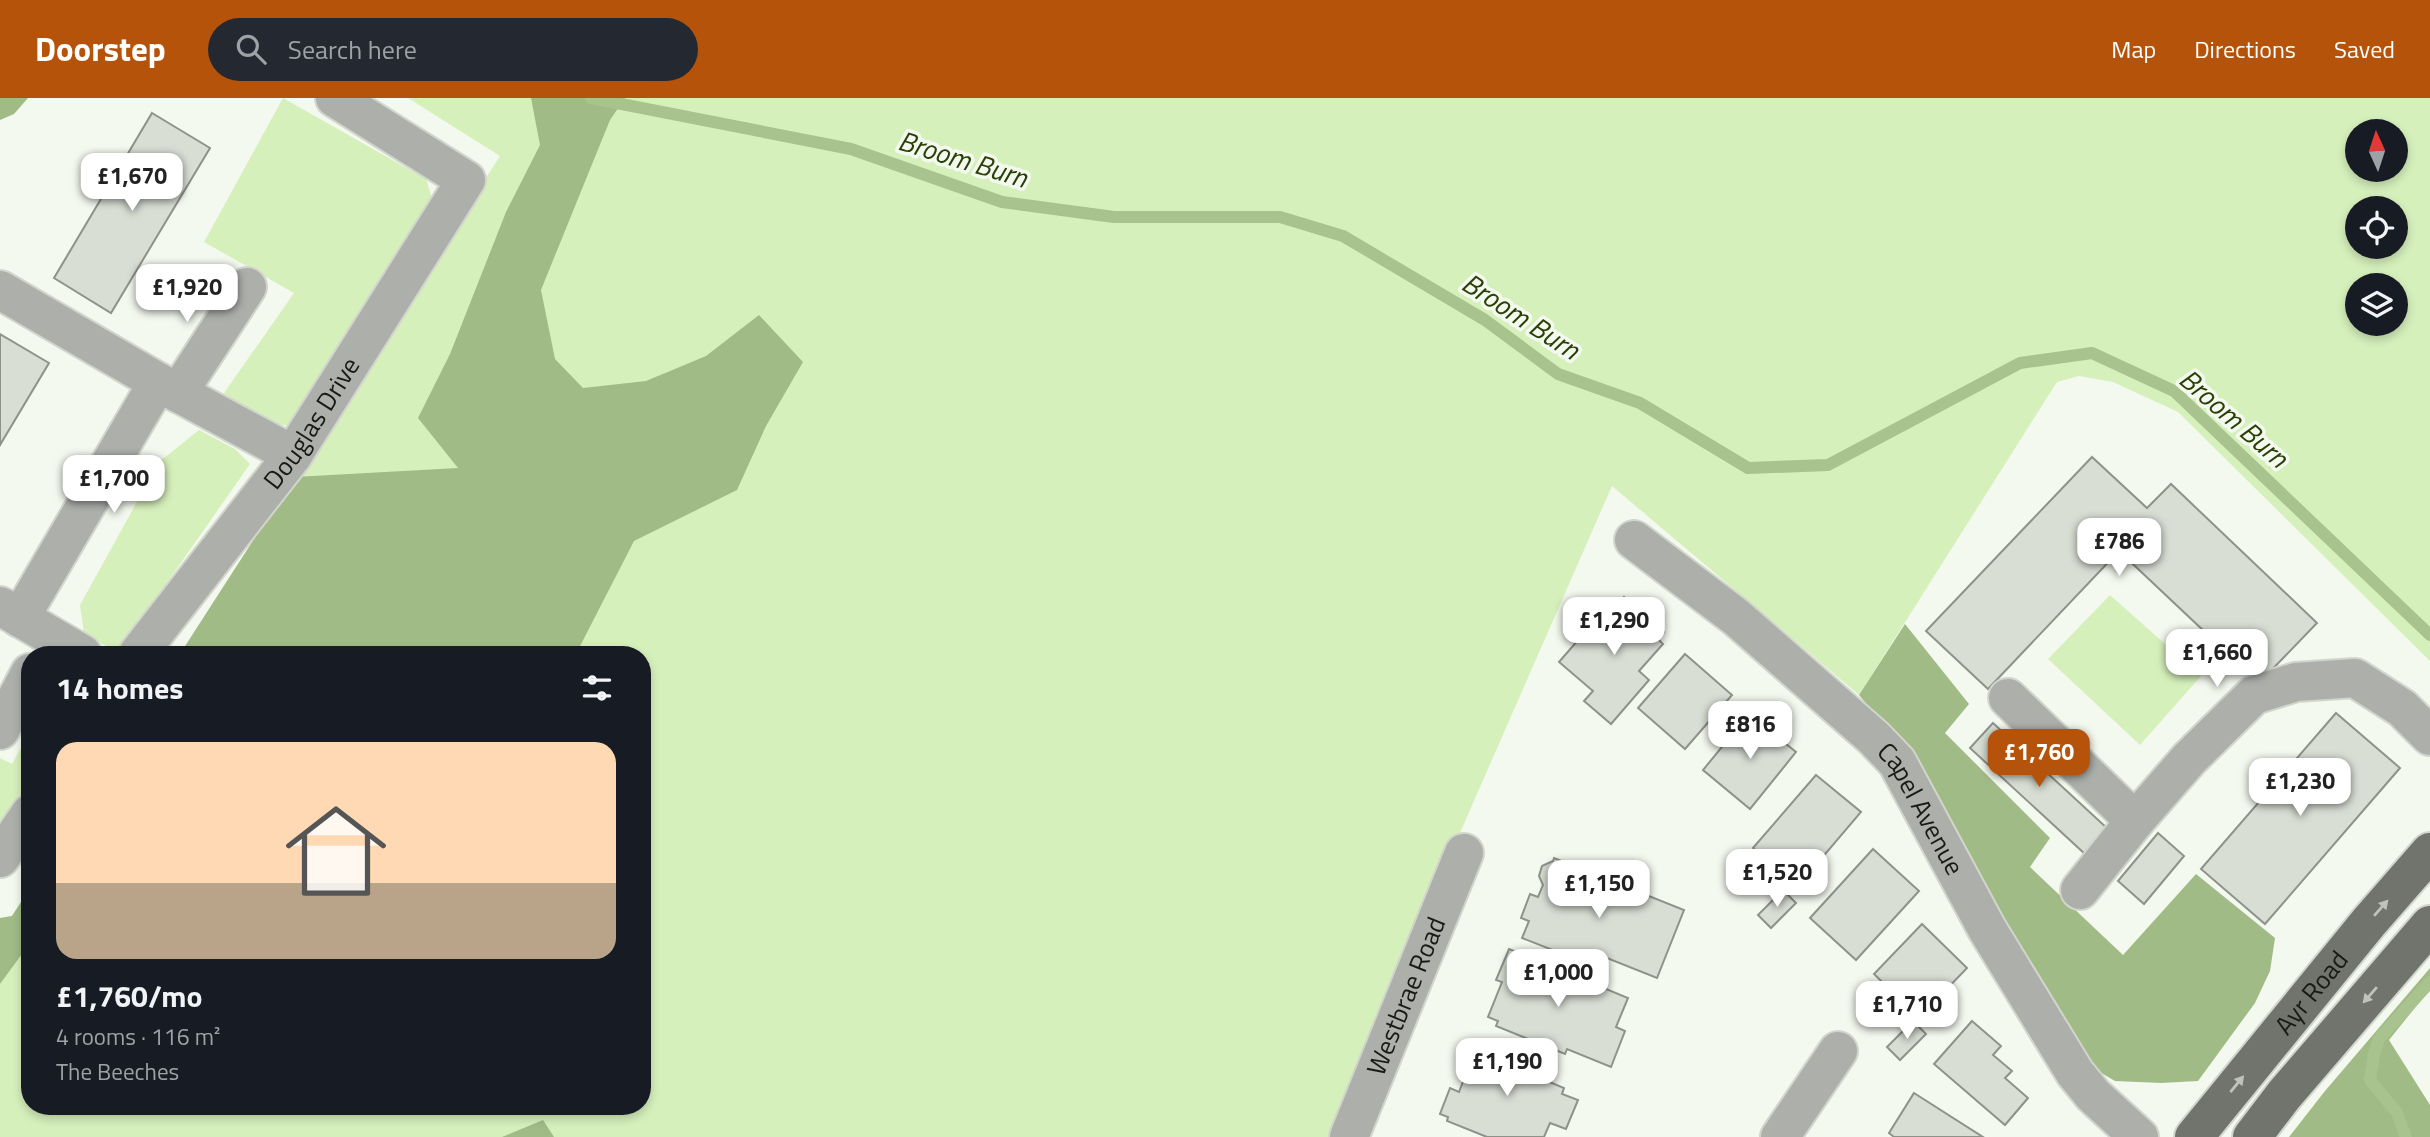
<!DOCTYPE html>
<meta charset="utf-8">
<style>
:root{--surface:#171b24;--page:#242831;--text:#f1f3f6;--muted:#9ea1a6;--line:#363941;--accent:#b45309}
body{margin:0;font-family:"Titillium Web",sans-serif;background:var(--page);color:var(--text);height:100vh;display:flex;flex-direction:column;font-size:26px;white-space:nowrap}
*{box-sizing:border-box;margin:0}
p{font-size:23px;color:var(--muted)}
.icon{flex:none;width:38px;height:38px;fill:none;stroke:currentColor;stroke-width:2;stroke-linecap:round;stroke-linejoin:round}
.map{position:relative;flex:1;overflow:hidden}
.details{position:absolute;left:21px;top:548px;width:630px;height:469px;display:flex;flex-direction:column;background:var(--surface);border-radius:28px;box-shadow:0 4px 10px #0003}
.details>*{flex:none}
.needle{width:46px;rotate:357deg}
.tools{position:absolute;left:2345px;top:21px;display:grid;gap:14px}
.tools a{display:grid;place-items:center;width:63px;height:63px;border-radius:50%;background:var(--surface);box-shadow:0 4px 10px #0003;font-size:35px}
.price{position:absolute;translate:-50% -60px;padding:0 16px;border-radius:14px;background:#fff;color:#222;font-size:23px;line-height:46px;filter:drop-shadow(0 2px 4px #0008)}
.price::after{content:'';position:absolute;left:50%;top:42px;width:21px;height:16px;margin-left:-10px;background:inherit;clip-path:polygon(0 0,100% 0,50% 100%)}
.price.on{background:var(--accent);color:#fff}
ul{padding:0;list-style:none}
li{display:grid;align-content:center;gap:14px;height:371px;padding:0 35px}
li+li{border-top:2px solid var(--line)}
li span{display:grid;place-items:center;height:217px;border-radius:21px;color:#555}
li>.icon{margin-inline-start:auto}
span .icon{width:126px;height:126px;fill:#fffc;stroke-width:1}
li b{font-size:30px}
h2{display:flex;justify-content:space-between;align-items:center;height:84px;padding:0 35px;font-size:30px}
header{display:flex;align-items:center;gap:42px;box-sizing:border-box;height:98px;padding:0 35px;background:var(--accent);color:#fff}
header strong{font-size:33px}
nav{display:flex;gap:38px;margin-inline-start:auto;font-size:24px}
.search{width:490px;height:63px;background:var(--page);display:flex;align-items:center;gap:18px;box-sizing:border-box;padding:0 24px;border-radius:38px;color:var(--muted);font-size:26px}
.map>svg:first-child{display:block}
.green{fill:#d6f0bc;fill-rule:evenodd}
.forest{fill:#a1bb87}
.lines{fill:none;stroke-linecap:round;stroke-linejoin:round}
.stream{stroke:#a8c38e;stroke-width:12}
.building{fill:#d8ded4;stroke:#8e938a;stroke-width:2}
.minor-casing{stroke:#d1d5cc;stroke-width:42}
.major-casing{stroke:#d1d5cc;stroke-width:42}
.minor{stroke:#adafab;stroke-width:38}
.major{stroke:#70746c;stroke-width:38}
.oneway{fill:#bfc4bb}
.labels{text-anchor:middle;stroke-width:7;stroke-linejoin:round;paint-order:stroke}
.street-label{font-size:26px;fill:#181a16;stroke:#f4f9ef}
.water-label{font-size:28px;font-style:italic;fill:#294005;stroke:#f4f9ef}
</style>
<header>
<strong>Doorstep</strong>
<div class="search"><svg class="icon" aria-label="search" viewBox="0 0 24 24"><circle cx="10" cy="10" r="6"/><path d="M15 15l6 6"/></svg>Search here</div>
<nav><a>Map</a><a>Directions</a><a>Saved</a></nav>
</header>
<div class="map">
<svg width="2430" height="1039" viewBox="0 0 2430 1039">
<rect width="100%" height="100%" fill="#f4f9ef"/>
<g class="green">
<polygon points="283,0 426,81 435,110 291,328 265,324 224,295 294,195 204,144"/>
<path d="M408 0H531L532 6 537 0H2430V563L2178 314 2113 284 2079 278 2057 284 1859 597 1612 388 1445 769 1332 1039H0V820L12 818 30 790V1008H642V556H180L500 58ZM2357 33H2396V72H2357ZM2357 110H2396V149H2357ZM2357 187H2396V226H2357Z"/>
<polygon points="199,332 235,351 250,366 124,546 112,551 84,536 80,507 159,364"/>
<polygon points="2110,497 2201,578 2140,647 2048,561"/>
<polygon points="30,634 30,687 0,730 0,660 12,666"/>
</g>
<g class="forest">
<polygon points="0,0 28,0 14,16 0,22"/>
<polygon points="531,0 625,0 610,22 541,192 555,261 583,290 646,283 706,258 759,217 803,264 766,328 737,392 634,443 576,556 180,556 294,379 458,370 418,320 450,256 506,114 540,47"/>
<polygon points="1905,526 1969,606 1945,635 2050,740 2030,769 2123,857 2196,776 2275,840 2270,873 2255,905 2198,983 2161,985 2115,983 2091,969 2015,854 1929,684 1859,597"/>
<polygon points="30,790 30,845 0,886 0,820 12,818"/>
<polygon points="2430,870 2430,891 2389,942 2430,1007 2430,1039 2289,1039 2325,993"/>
<polygon points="543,1022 554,1039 502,1039"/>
</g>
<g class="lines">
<g class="stream">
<polyline points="591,0 851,51 1002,104 1114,119 1280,119 1343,138 1485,222 1558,276 1640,305 1748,370 1828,367 2020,265 2092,255 2174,293 2430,537"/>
<polyline points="2406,1039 2397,1015 2370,982 2374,956 2379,941 2430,884"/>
</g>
</g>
<g class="building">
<polygon points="152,15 210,50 111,215 54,180"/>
<polygon points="0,236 49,265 0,347"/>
<polygon points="2092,359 2147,410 2171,386 2317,525 2259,585 2119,453 1988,591 1926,533"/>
<polygon points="1624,499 1664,534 1658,541 1663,546 1639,573 1649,582 1611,626 1584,603 1593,593 1559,564 1613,502 1618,506"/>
<polygon points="1685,556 1732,597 1685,651 1638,610"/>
<polygon points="2336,615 2400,670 2265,826 2201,771"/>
<polygon points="1749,616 1796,654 1750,711 1703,672"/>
<polygon points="1993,625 2108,731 2085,756 1970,650"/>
<polygon points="1816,677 1861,714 1798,788 1753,750"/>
<polygon points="2158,735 2184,758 2144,806 2118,783"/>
<polygon points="1873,751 1919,793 1856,862 1810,820"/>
<polygon points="1554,760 1684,812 1657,880 1597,856 1593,868 1522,840 1529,823 1521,820 1530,796 1538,799 1543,787 1539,778 1542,768 1553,763"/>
<polygon points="1783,792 1796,805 1771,830 1758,817"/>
<polygon points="1922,826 1967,870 1919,920 1874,876"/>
<polygon points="1509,851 1628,900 1616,929 1625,933 1611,969 1567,951 1565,956 1496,928 1498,923 1488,919 1502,884 1496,882"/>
<polygon points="1913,923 1926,936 1900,962 1887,949"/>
<polygon points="1972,923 2001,948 1993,957 2012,973 2005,980 2028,1000 2005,1027 1934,966"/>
<polygon points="1493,944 1519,954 1512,969 1524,973 1528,964 1551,973 1547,983 1564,990 1562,996 1578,1002 1566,1031 1550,1025 1544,1039 1487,1039 1447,1023 1448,1019 1440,1016 1450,990 1459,994 1464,981 1461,973 1466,959 1473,957 1475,954 1487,958"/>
<polygon points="1914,995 1983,1039 1894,1039 1889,1035"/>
</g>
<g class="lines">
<defs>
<g id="minor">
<polyline points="0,192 158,284 293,357"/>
<polyline points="178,295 247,189"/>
<path id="s1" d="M1634 442 1736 519 1874 640 1897 664 1987 831 2075 975 2093 997 2139 1039"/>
<polyline points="0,508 82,556"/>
<polyline points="20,520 158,284"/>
<path id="s2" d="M138 556 293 357 466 82 335 0"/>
<polyline points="2008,600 2135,723 2189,661 2254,597 2296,584 2355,580 2402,610 2430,638"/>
<polyline points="0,632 30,575"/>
<polyline points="0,760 30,716"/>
<polyline points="2080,792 2135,723"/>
<path id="s3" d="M1349 1039 1464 755"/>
<polyline points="1780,1039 1838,953"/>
</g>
<g id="major">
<path id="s4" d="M2194 1039 2369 824 2430 754"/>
<polyline points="2252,1039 2284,997 2430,827"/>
</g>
</defs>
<use href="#minor" class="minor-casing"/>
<use href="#major" class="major-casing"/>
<use href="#minor" class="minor"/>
<use href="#major" class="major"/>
</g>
<defs><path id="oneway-solid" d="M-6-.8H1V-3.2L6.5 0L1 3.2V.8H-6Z" transform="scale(1.75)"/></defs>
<g class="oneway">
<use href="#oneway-solid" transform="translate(2381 810) rotate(-49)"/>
<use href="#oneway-solid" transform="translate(2370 897) rotate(131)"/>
<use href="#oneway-solid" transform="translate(2237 986) rotate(-51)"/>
</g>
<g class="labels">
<g class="street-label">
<text dy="9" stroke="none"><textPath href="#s2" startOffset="289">Douglas Drive</textPath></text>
<text dy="9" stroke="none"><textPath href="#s1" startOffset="397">Capel Avenue</textPath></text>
<text dy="9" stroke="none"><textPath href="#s4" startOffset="186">Ayr Road</textPath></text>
<text dy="9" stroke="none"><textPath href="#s3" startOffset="152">Westbrae Road</textPath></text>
</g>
<g class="water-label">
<text transform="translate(963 61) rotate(17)" y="10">Broom Burn</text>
<text transform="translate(1521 218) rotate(33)" y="10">Broom Burn</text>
<text transform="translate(2234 320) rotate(41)" y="10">Broom Burn</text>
</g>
</g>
</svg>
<div class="tools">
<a><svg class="needle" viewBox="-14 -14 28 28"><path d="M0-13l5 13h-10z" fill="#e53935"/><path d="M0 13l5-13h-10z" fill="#9ea1a6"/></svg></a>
<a><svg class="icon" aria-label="locate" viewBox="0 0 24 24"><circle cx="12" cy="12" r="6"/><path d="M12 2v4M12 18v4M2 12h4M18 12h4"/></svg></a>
<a><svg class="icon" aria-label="layers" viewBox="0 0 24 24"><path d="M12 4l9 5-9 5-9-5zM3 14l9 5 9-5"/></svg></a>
</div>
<b class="price" style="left:132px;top:115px">£1,670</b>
<b class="price" style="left:187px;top:226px">£1,920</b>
<b class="price" style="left:114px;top:417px">£1,700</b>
<b class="price" style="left:2119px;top:480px">£786</b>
<b class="price" style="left:1614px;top:559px">£1,290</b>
<b class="price" style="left:2217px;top:591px">£1,660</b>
<b class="price" style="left:1750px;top:663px">£816</b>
<b class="price on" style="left:2039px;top:691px">£1,760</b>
<b class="price" style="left:2300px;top:720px">£1,230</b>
<b class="price" style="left:1777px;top:811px">£1,520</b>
<b class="price" style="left:1599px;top:822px">£1,150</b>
<b class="price" style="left:1558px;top:911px">£1,000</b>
<b class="price" style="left:1907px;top:943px">£1,710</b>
<b class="price" style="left:1507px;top:1000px">£1,190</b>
<section class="details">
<h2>14 homes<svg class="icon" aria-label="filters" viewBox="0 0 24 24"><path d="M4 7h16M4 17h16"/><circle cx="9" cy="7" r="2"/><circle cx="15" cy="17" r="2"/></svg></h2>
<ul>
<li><span style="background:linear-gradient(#ffd9b3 65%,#b9a48a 0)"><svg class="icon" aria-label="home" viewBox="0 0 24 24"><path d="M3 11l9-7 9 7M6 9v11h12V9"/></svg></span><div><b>£1,760/mo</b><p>4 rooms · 116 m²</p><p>The Beeches</p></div></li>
</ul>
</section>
</div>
